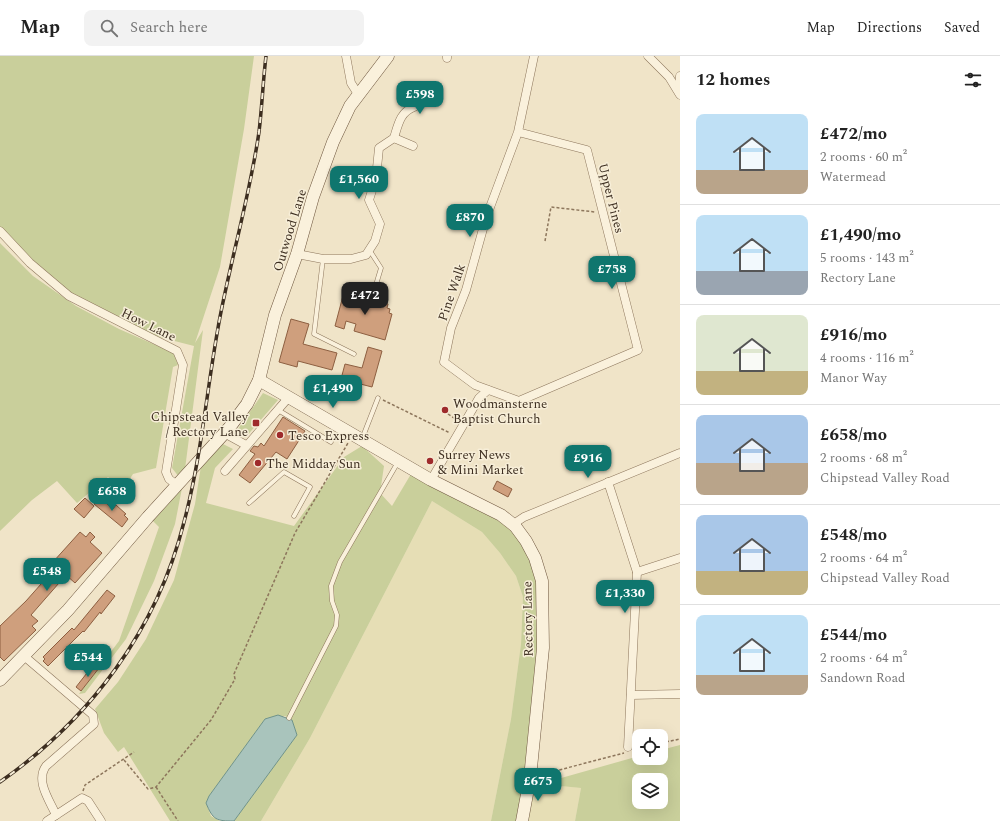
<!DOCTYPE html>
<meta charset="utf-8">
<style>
:root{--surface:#fff;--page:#f2f2f2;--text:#222;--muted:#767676;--line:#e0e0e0;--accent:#0f766e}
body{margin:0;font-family:Spectral,serif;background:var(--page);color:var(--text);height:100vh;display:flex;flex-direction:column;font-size:15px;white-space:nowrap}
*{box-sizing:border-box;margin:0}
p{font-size:13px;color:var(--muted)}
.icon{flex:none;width:22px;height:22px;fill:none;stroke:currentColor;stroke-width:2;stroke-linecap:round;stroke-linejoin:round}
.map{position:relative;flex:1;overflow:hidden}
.details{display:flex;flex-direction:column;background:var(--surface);width:320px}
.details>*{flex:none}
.tools{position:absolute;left:632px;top:673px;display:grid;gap:8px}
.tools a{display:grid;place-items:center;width:36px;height:36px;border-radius:8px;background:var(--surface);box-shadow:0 4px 16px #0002;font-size:20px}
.price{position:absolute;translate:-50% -34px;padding:0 9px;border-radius:8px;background:var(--accent);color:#fff;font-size:13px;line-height:26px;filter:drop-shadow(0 1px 2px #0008)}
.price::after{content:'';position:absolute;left:50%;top:24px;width:12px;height:9px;margin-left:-6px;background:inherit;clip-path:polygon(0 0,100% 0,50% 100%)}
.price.selected{background:#222;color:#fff}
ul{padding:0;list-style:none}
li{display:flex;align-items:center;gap:12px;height:100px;padding:0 16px}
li+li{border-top:1px solid var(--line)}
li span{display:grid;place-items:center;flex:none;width:112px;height:80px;border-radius:8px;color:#555}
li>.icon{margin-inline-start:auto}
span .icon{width:48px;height:48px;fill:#fffc;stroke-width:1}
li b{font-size:17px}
h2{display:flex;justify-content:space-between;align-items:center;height:48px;padding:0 16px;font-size:17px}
header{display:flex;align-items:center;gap:24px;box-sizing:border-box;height:56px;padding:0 20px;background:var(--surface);border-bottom:1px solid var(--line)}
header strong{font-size:19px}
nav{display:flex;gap:22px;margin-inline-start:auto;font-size:14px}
.search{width:280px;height:36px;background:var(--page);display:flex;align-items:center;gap:10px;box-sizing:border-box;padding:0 14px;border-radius:8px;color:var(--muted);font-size:15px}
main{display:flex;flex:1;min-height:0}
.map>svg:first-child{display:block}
.farmland{fill:#e6deb5}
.green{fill:#c9cf9b;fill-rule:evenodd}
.water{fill:#a9c4bc;stroke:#6f938a}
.building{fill:#cf9f7d;stroke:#8d5f41}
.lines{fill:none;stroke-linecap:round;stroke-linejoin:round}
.lane-casing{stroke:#8d765c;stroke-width:5}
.street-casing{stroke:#8d765c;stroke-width:9}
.secondary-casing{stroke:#6f573f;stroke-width:13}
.path{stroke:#8d765c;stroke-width:1.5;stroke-dasharray:3 2;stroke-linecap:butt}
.lane{stroke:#faf1dc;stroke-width:4}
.street{stroke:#faf1dc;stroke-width:8}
.secondary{stroke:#faf1dc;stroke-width:12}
.rail-casing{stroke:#3d2e20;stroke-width:3.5}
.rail{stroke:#f7eed8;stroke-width:2;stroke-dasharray:6;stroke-linecap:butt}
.poi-dot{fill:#9e2a2b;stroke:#f7eed8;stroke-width:1.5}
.labels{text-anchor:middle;stroke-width:3;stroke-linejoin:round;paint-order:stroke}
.street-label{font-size:13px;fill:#3d2e20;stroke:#f7eed8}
.poi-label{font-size:13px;fill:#3d2e20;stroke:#f7eed8;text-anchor:start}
</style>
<header>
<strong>Map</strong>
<div class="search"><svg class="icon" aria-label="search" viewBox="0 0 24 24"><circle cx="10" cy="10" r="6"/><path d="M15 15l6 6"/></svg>Search here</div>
<nav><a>Map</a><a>Directions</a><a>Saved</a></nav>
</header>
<main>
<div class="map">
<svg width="680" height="765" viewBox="0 0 680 765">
<rect width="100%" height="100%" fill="#f0e4c8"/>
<g class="farmland">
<polygon points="432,445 482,476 500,497 516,520 523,541 521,588 511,663 491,765 261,765 310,682"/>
<polygon points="532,727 581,732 575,765 526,765"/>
</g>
<g class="green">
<polygon points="0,0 254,0 244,73 220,211 195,287 203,274 185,413 179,421 172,412 194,290 159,281 69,240 0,175"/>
<polygon points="0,187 33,220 76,250 119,273 174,297 178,309 173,311 156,412 133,418 124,432 108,421 77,447 57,425 32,444 0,475"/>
<polygon points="263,337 278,344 245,382 238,373"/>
<polygon points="223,388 233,393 215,412 206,447 294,470 344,401 362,390 384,410 380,437 392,450 411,418 505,468 518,482 530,500 537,519 540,590 519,765 491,765 511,663 521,588 523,541 516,520 500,497 482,476 432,445 310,682 261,765 234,765 297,679 292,664 285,660 265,663 209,740 206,747 211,760 220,765 170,765 124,691 118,696 104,677 95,653 118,626 146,583 174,524 195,448 201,410"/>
<polygon points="182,432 175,468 154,525 126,583 85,637 79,638 119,585 159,471 153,465"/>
<path d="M680 689V765H575L581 732 540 728 639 700V702H661V694ZM639 724H661V746H639Z"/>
</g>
<path class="water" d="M278 659 292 664 297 679 234 765C216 765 213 764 206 747L209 740 265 663Z"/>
<g class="building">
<polygon points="344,236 388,248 387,252 390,253 389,257 392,258 385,284 354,275 356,268 346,265 344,273 335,270"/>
<polygon points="291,263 309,268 303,288 337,297 332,314 298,305 297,311 279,306"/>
<polygon points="368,291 382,295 372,331 341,323 345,308 362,312"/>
<polygon points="283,361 305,375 287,403 276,396 250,427 239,419 255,398 250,395 254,390 258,391 261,387 264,390"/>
<polygon points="497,425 512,433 508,441 493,433"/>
<polygon points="85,442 94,450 84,462 74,453"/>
<polygon points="100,442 113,453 116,449 126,458 124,459 128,463 122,471 94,448"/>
<polygon points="80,476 86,481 90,476 95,481 90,486 102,497 75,527 66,519 31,559 38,565 32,570 36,574 4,605 0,601 0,570 26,545 57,510 53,506"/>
<polygon points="107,534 115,540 101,558 100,556 84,576 83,575 48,610 43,605 45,603 43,601 72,572 74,574"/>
<polygon points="94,608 99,612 81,635 76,631"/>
</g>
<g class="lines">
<defs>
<g id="lane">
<polyline points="370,195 381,212 375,232"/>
<polyline points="323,203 314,278 354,298"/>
<polyline points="278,354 331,386"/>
<polyline points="362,383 378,342"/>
<polyline points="249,447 284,416 310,431 294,460"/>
<polyline points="289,662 336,570 337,559 332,545 331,530 340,506 398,406"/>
</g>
<g id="street">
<polyline points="346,0 351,27 358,38"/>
<polyline points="648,0 669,21 680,39"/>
<polyline points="447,2 447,0"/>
<polyline points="679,36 680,20"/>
<polyline points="518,76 587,94 638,294 519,345 475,329 444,306 451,272 466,234 486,162 518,76 534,0"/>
<path d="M394 82C398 69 400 56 414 51L404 39"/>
<polyline points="0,175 30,207 69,240 177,295 183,309 166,416 169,423 177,429"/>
<polyline points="297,198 323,203 351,203 366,199 375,185 380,168 369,144 376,122 379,92 394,82 413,90"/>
<polyline points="224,377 246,389"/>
<polyline points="225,415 289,341"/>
<polyline points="431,424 479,342 488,334"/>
<polyline points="608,426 637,516 628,691"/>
<polyline points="515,470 518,465 524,461 680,397"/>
<polyline points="637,516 680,502"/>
<path d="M24 600 93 659 94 668 46 710C35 725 50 745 56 759"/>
<polyline points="631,639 680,638"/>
<polyline points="47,765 82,742 88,745 101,765"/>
</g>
<g id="secondary">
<polyline points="259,324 431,424 501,459 515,470 526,485 535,502 542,525 543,592 530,722 522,765"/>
<polyline points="0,624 68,554 148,461 229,372 247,348 259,324 275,259 297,198 313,141 333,86 350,50 388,0"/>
</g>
</defs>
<use href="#lane" class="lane-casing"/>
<use href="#street" class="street-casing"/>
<use href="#secondary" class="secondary-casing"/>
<g class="path">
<polyline points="545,185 551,151 595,156"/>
<polyline points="383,344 450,377"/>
<polyline points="448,358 457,364"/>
<polyline points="661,687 680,683"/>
<polyline points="124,704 148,733 156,731 211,664 235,623 234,618 295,477 348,387"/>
<polyline points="540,719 624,697"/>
<polyline points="156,731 178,765"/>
<polyline points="83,735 85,729 134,696"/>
</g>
<use href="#lane" class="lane"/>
<use href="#street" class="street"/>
<use href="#secondary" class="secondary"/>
<defs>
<path id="rail" d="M0 726C90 663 157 574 184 466 202 399 207 329 220 261 232 199 250 138 259 76 262 51 263 25 266 0"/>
</defs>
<use href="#rail" class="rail-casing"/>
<use href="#rail" class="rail"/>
</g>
<g class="poi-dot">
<circle cx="445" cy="354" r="4"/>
<rect x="252" y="363" width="8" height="8" rx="2"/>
<circle cx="280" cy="379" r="4"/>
<circle cx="430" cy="405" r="4"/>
<circle cx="258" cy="407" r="4"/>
</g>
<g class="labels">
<g class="street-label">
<text transform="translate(612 142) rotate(76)" y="5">Upper Pines</text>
<text transform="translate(289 174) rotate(-73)" y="5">Outwood Lane</text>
<text transform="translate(451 236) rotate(-71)" y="5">Pine Walk</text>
<text transform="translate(149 268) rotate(26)" y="5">How Lane</text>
<text transform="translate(527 563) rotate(-91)" y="5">Rectory Lane</text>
</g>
<g class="poi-label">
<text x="453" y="352">Woodmansterne<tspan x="453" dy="15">Baptist Church</tspan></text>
<text x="248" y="365" text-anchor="end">Chipstead Valley<tspan x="248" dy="15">/ Rectory Lane</tspan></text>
<text x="288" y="384">Tesco Express</text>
<text x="438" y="403">Surrey News<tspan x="438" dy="15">&amp; Mini Market</tspan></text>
<text x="266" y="412">The Midday Sun</text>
</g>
</g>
</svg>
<div class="tools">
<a><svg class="icon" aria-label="locate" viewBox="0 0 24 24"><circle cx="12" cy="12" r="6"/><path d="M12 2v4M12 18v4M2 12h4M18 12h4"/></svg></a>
<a><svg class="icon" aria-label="layers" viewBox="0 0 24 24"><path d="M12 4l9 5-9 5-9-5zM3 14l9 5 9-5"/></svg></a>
</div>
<b class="price" style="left:420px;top:59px">£598</b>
<b class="price" style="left:359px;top:144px">£1,560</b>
<b class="price" style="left:470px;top:182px">£870</b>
<b class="price" style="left:612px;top:234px">£758</b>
<b class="price selected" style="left:365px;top:260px">£472</b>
<b class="price" style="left:333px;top:353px">£1,490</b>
<b class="price" style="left:588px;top:423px">£916</b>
<b class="price" style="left:112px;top:456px">£658</b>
<b class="price" style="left:47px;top:536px">£548</b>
<b class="price" style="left:625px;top:558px">£1,330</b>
<b class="price" style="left:88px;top:622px">£544</b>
<b class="price" style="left:538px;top:746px">£675</b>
</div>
<section class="details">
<h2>12 homes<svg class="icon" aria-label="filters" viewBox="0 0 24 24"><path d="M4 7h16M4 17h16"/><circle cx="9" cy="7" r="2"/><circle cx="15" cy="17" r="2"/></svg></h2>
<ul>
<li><span style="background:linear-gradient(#bfe0f5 70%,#b9a48a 0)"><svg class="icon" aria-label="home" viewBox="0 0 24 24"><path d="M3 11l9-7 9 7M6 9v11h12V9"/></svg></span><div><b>£472/mo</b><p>2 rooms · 60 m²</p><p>Watermead</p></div></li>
<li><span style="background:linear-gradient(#bfe0f5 70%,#9aa5b1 0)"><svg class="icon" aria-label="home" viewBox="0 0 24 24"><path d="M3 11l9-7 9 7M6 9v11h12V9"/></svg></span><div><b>£1,490/mo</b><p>5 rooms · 143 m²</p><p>Rectory Lane</p></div></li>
<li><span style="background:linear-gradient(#dfe7d0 70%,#c2b280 0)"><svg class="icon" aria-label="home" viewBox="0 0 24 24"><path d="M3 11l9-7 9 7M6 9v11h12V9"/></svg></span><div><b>£916/mo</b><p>4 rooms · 116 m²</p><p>Manor Way</p></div></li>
<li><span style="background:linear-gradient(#a9c7e8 60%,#b9a48a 0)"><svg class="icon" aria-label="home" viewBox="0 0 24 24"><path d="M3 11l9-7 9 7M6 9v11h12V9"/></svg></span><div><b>£658/mo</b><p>2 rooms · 68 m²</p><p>Chipstead Valley Road</p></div></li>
<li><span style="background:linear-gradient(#a9c7e8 70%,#c2b280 0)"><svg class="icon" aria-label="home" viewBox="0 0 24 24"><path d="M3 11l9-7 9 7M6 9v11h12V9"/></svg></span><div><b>£548/mo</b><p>2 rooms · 64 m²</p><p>Chipstead Valley Road</p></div></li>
<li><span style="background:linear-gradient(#bfe0f5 75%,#b9a48a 0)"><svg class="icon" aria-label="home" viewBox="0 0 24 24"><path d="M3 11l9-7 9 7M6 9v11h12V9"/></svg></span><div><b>£544/mo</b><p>2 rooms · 64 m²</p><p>Sandown Road</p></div></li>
</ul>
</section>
</main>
